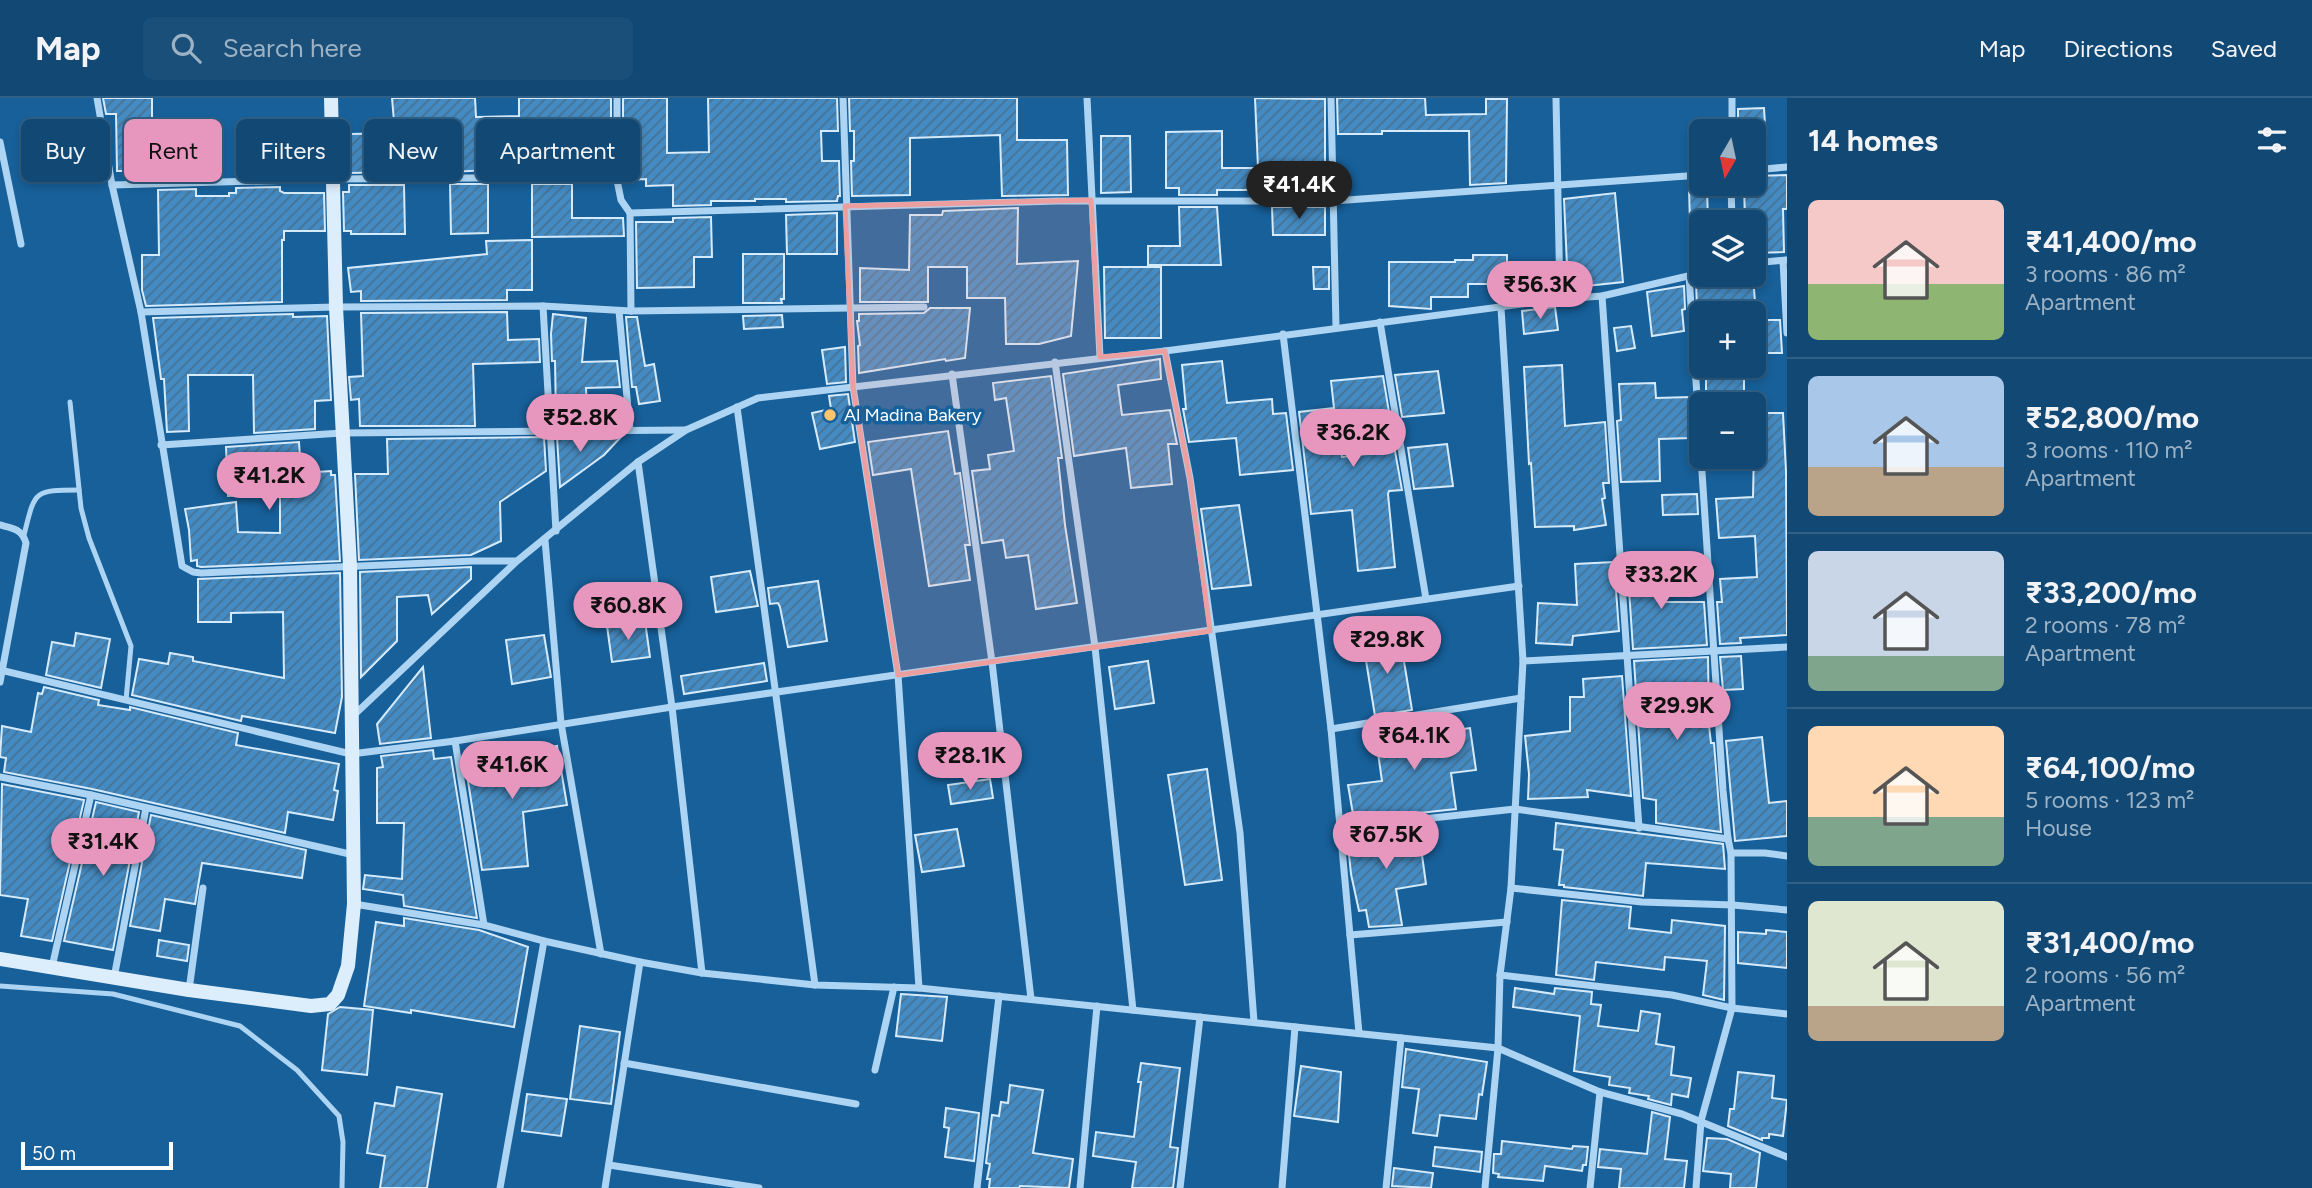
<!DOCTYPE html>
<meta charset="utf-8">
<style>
:root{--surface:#114874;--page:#1a4f79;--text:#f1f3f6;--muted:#9cb2c5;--line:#306086;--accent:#e797bd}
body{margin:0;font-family:Figtree,sans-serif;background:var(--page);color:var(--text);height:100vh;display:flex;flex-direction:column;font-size:26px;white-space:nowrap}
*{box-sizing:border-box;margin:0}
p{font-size:23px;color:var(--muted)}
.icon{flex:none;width:38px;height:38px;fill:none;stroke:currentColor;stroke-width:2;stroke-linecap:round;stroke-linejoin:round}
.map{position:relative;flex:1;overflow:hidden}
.sheet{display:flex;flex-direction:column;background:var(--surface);width:525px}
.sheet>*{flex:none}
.hud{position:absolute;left:21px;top:21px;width:665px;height:63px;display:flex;gap:14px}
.needle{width:46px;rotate:189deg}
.tools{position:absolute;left:1689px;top:21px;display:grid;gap:14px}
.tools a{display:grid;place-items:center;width:77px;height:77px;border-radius:10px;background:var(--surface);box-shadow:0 4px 10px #0003,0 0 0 2px var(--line);font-size:35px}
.scale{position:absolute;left:21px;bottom:18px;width:152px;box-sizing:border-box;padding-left:7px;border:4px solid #fff;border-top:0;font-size:19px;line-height:24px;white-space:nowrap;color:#fff;-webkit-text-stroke:5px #17609a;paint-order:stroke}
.price{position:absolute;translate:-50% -60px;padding:0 16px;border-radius:24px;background:var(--accent);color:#111;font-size:23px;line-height:46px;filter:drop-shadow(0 2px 4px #0008)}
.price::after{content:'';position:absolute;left:50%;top:42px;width:21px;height:16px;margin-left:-10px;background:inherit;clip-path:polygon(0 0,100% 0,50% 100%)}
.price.on{background:#222;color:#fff}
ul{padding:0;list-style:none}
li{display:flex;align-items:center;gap:21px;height:175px;padding:0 21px}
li+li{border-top:2px solid var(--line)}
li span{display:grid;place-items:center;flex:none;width:196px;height:140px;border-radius:10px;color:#555}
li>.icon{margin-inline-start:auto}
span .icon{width:84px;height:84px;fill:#fffc;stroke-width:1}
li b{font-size:30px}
h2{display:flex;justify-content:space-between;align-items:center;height:84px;padding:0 21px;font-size:30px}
.pill{padding:0 24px;border-radius:10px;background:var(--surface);box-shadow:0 4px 10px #0003,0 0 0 2px var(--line);font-size:24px;line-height:63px}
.pill.on{background:var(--accent);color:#111}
header{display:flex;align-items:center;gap:42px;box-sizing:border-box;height:98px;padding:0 35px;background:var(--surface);border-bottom:2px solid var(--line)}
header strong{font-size:33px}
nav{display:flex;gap:38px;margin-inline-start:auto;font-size:24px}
.search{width:490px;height:63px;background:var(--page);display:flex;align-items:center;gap:18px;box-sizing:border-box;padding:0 24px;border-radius:10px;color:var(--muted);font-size:26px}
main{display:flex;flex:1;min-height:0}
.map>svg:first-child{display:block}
.building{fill:url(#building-hatch);stroke:#d5ebfc;stroke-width:2}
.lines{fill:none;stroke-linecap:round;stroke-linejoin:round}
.lane{stroke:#add4f2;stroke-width:5}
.street{stroke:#add4f2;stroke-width:7}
.secondary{stroke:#dcedfc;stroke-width:14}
.marked{fill:#ed9e9e;fill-opacity:0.2;stroke:#ed9e9e;stroke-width:5;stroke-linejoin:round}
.poi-dot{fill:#ffc46e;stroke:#17609a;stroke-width:2.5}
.labels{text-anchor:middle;stroke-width:7;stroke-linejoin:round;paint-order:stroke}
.poi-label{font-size:18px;fill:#fff;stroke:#17609a;text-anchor:start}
</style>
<header>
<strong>Map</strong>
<div class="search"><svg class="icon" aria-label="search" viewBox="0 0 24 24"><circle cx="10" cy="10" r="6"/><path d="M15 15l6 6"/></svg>Search here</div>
<nav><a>Map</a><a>Directions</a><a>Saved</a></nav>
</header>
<main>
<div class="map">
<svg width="1787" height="1090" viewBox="0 0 1787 1090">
<defs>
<pattern id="building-hatch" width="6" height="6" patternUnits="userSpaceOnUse" patternTransform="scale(1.75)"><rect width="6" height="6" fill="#448bc3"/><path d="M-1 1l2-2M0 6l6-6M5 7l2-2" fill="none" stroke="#477293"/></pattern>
</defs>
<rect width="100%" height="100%" fill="#17609a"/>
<g class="building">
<polygon points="103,0 152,0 152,20 195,20 196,79 158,80 156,73 117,73 116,16 106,16"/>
<polygon points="392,0 475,0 476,19 519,18 519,0 611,0 611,42 564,42 564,73 532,73 531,70 450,74 450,70 439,70 439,69 404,69 404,74 349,75 351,36 395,35"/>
<polygon points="623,0 667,0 667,55 709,54 708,0 837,0 838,33 821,33 822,63 839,63 840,98 838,98 837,103 786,104 786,101 755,101 755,103 711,103 711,107 673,108 673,87 646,88 646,81 627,82 626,42 623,42"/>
<polygon points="849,0 1017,0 1017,42 1067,42 1068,97 1002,98 1000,37 910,40 910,97 852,98 851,63 854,63 854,33 850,33"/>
<polygon points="1255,0 1325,1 1325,97 1272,97 1272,92 1217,92 1217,97 1179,97 1179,90 1166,90 1166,34 1222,33 1222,70 1258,70"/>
<polygon points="1337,0 1425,0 1426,17 1486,16 1486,1 1507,1 1506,85 1470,87 1469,33 1382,33 1382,36 1338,36"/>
<polygon points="1764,10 1765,27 1738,28 1738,11"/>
<polygon points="240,33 280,34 280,76 236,77 236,54 240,54"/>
<polygon points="1101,38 1130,38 1131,94 1101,95"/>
<polygon points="1787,77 1787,111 1783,111 1784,154 1754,155 1754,124 1745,124 1744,86 1754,86 1754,78"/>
<polygon points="450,86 488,86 488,135 451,136"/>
<polygon points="532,86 572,86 572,120 623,120 624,138 532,139"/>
<polygon points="349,87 404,87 405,136 351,136 351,133 344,133 343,94 349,94"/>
<polygon points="280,89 280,93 284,95 324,95 325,133 284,133 284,142 282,142 282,204 146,208 142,192 142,157 159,157 158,92 196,91 196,98 229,98 229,95 236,95 236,90"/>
<polygon points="1707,90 1708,124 1690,124 1689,91"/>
<polygon points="1615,95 1623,184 1568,190 1564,101"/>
<polygon points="1179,109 1217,109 1221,167 1148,167 1148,148 1180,148"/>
<polygon points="1272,109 1325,109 1325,137 1273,137"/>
<polygon points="1018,110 1017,166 1078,163 1071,238 1039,246 1006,246 1005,200 967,200 967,169 928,169 928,204 860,204 860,170 909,172 910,117 942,117 943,113"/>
<polygon points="837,115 837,156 787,156 786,117"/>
<polygon points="711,119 712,159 694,159 694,189 637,190 636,124 673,124 673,120"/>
<polygon points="532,142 532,192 507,192 507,202 361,203 361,193 351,194 348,170 487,156 486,143"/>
<polygon points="743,156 784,156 784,201 781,201 782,205 743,205"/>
<polygon points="1473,157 1507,157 1507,186 1468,186 1468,199 1431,199 1431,211 1389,208 1389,164 1455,164 1455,162 1473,162"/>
<polygon points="1104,169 1161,169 1161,240 1105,240"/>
<polygon points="1313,169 1329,169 1329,191 1314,191"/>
<polygon points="1753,178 1755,204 1697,210 1696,184"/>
<polygon points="1684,188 1685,211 1682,212 1684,233 1652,238 1647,194"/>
<polygon points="1555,209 1558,232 1524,236 1522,213"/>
<polygon points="930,210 970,210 965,260 946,263 945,261 859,275 858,248 860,247 857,223 859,223 859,216 924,215"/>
<polygon points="507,214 508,242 539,241 540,264 473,266 475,328 360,328 359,301 351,302 349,279 363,278 361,215"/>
<polygon points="293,216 293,219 327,218 331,302 315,303 315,331 254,335 253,277 188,277 189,333 167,334 164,281 161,281 153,220"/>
<polygon points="553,216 586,220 582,264 617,263 620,289 586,290 587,314 556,319 555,263 552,263 551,236"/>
<polygon points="782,217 783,229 744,231 743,218"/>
<polygon points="626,219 637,219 645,268 654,266 660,303 639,306 636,289 632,289"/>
<polygon points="1754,222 1780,222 1782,255 1754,255"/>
<polygon points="1631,228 1635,250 1617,253 1614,230"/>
<polygon points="845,249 846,284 827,286 822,252"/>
<polygon points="1160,261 1161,281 1118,287 1122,317 1170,312 1177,346 1168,346 1172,386 1131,390 1126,350 1074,358 1063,276"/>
<polygon points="1222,263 1227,305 1272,301 1273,316 1286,315 1293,372 1240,377 1236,340 1189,344 1183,311 1186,311 1182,267"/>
<polygon points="1562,267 1565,328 1605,324 1609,385 1603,385 1605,400 1602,401 1606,427 1574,432 1574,428 1535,429 1531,365 1529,366 1524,269"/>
<polygon points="1438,273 1444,315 1402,319 1395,277"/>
<polygon points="1744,275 1744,297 1706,298 1706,276"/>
<polygon points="1051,278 1062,360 1058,360 1065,427 1077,505 1036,511 1028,457 1006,460 1003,442 982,445 972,373 990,371 988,357 1014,353 1006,300 995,302 993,285"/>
<polygon points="1383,278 1390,320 1379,321 1379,324 1339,328 1342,359 1395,353 1402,392 1389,393 1388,396 1395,469 1358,473 1352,412 1311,416 1299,314 1334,310 1331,283"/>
<polygon points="1655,285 1656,300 1690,299 1691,340 1659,341 1660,383 1621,384 1617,323 1621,322 1619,286"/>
<polygon points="848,296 855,344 820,351 812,315 831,311 829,298"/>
<polygon points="1756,315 1783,315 1786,373 1787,537 1740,540 1741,545 1720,546 1717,504 1722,504 1720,481 1757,479 1755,438 1719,440 1716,401 1753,399 1754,352 1757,352"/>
<polygon points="948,333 955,376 960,375 970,447 965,447 970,482 929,488 911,371 873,377 868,344"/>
<polygon points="544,339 546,373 500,404 501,443 471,457 359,462 355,376 388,376 387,341"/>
<polygon points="557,339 621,339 604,357 560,389"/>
<polygon points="299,344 301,375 331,373 331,377 335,377 340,463 201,469 197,468 197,462 191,463 189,432 185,411 236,404 238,434 280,435 280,396 228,398 226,349"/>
<polygon points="1447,346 1453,388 1414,391 1408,350"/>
<polygon points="1697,396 1698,416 1663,417 1662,397"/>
<polygon points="1239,407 1251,487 1212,491 1201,411"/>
<polygon points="1664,461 1666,504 1704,504 1707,547 1633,551 1627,462"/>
<polygon points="1614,464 1619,533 1573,538 1572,547 1536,545 1538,505 1577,507 1575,466"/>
<polygon points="471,469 471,481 432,516 428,497 397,499 397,543 361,579 360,474"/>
<polygon points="750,473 758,508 716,514 711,479"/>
<polygon points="340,475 342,599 335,635 242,618 241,623 132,597 139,561 168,566 170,555 193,559 193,563 284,580 283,514 231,515 231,524 198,524 198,481"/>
<polygon points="818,483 827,543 788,549 780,509 778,505 770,506 768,490"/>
<polygon points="645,523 650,559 612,564 607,528"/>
<polygon points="76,535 110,541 101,590 46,577 52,544 74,548"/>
<polygon points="544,537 551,579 512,586 506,542"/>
<polygon points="1400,539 1412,612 1375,618 1363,544"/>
<polygon points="1741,558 1743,591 1723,592 1720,559"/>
<polygon points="1708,559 1709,628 1711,645 1714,645 1721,734 1656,725 1656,702 1643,700 1634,563"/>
<polygon points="1148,563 1154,605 1115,611 1109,569"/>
<polygon points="764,565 767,583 684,596 681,578"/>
<polygon points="423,569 431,640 380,646 377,626"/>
<polygon points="1622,578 1631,698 1587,692 1588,699 1528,701 1529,676 1525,638 1570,633 1570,599 1584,599 1583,581"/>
<polygon points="44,589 99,602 98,607 130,612 130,609 238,635 236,647 339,666 334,692 338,693 333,722 288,714 285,735 92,691 4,674 6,660 0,659 2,628 31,634 38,595 42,596"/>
<polygon points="1414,624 1416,637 1470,630 1476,672 1451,675 1456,711 1354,722 1348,687 1382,683 1376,641 1378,640 1377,630"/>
<polygon points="1762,639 1769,705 1787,703 1787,738 1735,743 1726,643"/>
<polygon points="557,648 567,707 523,714 528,768 482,772 465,664"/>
<polygon points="433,652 434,661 451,659 477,820 404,808 403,797 363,791 365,777 402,781 404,725 377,725 377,670 383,669 381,658"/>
<polygon points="1207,671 1222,782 1185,787 1168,677"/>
<polygon points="990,681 993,700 951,706 948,687"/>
<polygon points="2,686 84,702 52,843 21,838 28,801 0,797"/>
<polygon points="96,704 139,714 113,852 64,843"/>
<polygon points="151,717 306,752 302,780 202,765 195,806 165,801 160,833 130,828"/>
<polygon points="1556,725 1723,746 1725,771 1646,765 1643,798 1564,789 1564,787 1559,787 1563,752 1554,751"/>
<polygon points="1418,728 1426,786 1396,791 1402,827 1369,829 1366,812 1359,813 1351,776 1349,756 1358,754 1355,734"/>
<polygon points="957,731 964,768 922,774 915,737"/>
<polygon points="1562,802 1631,809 1629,830 1671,835 1672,822 1725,828 1724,902 1703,897 1707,863 1665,859 1664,872 1596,864 1594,882 1556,877"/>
<polygon points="404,820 479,832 528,849 514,929 411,912 411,915 364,908 376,824 404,828"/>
<polygon points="1766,832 1787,834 1787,870 1738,865 1738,834 1766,836"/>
<polygon points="159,842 189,847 187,863 157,858"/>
<polygon points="1515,890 1554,896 1555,890 1592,894 1591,906 1601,907 1598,928 1638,933 1641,913 1660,916 1656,946 1674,949 1671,977 1691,980 1688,999 1672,996 1671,1007 1648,1001 1649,998 1629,995 1630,990 1609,987 1610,979 1574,973 1580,918 1513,909"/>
<polygon points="901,896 947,899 942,943 896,938"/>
<polygon points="340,909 373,912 367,977 322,972 328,916"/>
<polygon points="580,928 620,934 611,1006 570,1001"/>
<polygon points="1406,951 1487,964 1482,997 1479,996 1476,1021 1440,1017 1437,1038 1413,1035 1419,991 1402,989"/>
<polygon points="1141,965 1180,970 1170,1049 1178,1050 1173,1090 1132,1090 1136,1064 1093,1058 1096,1034 1134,1039 1141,984 1138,984"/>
<polygon points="1301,968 1341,974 1338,1024 1294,1018"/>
<polygon points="1738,974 1774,978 1772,1000 1787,1002 1783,1038 1769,1036 1769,1040 1762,1040 1762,1042 1728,1028 1730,1011 1734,1011"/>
<polygon points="1010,987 1043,992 1033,1055 1073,1061 1069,1090 1020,1088 1019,1090 989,1090 990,1081 987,1081 990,1066 986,1065 992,1017 999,1018 1001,1004 1008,1005"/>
<polygon points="397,989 442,996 427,1090 380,1090 385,1058 367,1055 375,1005 394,1008"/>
<polygon points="527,996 567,1001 561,1038 522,1033"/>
<polygon points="946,1010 979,1015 974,1063 945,1059 949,1030 944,1029"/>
<polygon points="1652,1014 1670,1019 1665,1061 1687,1063 1684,1090 1619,1090 1621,1071 1598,1069 1600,1051 1647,1056"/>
<polygon points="1707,1040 1727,1041 1760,1055 1756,1090 1730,1090 1731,1076 1703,1073"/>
<polygon points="1502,1043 1572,1051 1573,1048 1588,1049 1586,1067 1583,1067 1582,1073 1545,1068 1543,1083 1498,1079 1499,1076 1493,1075 1494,1056 1501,1056"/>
<polygon points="1435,1049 1482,1054 1480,1074 1433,1068"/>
<polygon points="1394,1070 1433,1075 1431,1090 1392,1088"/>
</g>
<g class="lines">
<g class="lane">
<polyline points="70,304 81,410 89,440 131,548 126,602"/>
<path d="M24 437C35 393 33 392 79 392"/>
<polyline points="0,888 113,896 240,928 297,972 339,1018 343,1044 342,1090"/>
</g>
<g class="street">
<polyline points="97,0 112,87 141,214 182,468 193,474 201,475 473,463 516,463"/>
<polyline points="843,0 853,289 898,577 919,890"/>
<polyline points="1087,0 1100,259"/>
<polyline points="1331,0 1336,229"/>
<polyline points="1556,0 1560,201"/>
<polyline points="1732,33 1732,0"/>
<polyline points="0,44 21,146"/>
<polyline points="1754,72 1787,69"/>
<polyline points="617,82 617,0"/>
<polyline points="1731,86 1732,124"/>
<polyline points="112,87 332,81 603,79 617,82 621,102 630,115 1057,103 1333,103 1701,77"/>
<polyline points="630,115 631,213"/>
<polyline points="1783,163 1787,235"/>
<polyline points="1754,165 1786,162"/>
<polyline points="1689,178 1701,358"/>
<polyline points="1602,198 1639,730"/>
<polyline points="543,208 556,433"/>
<polyline points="619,213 630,332"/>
<polyline points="141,214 336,209 543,208 631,213 924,209"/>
<polyline points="1380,224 1426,501"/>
<polyline points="1283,236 1331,631 1359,935"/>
<polyline points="1165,253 1190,380 1240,735 1254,924"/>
<polyline points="1055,264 1095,549 1133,912"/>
<polyline points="952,276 992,564 1031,901"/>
<polyline points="737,309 815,887"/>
<polyline points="161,347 342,335 685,332"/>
<polyline points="638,364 672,609 702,875"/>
<path d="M0 427C12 430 22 431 26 445L0 584"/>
<polyline points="545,442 561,625 601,856"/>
<polyline points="1523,563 1787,549"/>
<polyline points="0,572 351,656 455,643 672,609 1519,488"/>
<polyline points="354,617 517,463 638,364 686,332 758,300 1165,253 1560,201 1602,198 1701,175"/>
<polyline points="1331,631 1521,600"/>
<polyline points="455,643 484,827"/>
<polyline points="0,679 91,697 354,757"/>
<polyline points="1340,730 1515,711 1728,741"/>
<polyline points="1731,755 1765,755 1787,758"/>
<polyline points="1511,790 1642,804 1733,807 1787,812"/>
<polyline points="354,806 484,827 544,843 640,864 605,1090"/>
<polyline points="1350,837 1507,824"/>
<polyline points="640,864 702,875 815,887 919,890 1498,950 1600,994 1682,1016 1787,1059"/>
<polyline points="52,869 91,697"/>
<polyline points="1500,877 1672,897 1732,910 1787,916"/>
<polyline points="114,880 146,710"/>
<polyline points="189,892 203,790"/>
<polyline points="624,965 856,1006"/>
<polyline points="875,972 894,889"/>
<polyline points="609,1067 759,1090"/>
<polyline points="500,1090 544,843"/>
<polyline points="977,1090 999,898"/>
<polyline points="1080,1090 1097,908"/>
<polyline points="1180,1090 1200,919"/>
<polyline points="1282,1090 1295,929"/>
<polyline points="1386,1090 1401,940"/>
<polyline points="1485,1090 1498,950 1500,877 1511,790 1523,563 1501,210"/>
<polyline points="1590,1090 1600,994"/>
<polyline points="1696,1090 1701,1023 1732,910 1731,755 1728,741 1723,692 1701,359"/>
</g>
<polyline class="secondary" points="0,861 189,892 311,908 330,906 338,897 348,868 354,806 350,468 336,209 331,0"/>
</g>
<path class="marked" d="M1091 102 1100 259 1165 253 1190 380 1210 533 898 577 853 289 845 108Z"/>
<circle class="poi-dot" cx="830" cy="317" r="7"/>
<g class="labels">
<g class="poi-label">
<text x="844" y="323">Al Madina Bakery</text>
</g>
</g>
</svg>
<div class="tools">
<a><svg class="needle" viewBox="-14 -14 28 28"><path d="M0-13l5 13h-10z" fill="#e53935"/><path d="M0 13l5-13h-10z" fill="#9cb2c5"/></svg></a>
<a><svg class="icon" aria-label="layers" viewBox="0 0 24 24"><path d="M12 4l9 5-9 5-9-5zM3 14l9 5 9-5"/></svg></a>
<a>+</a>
<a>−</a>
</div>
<div class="scale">50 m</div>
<b class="price on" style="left:1299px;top:123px">₹41.4K</b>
<b class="price" style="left:1540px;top:223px">₹56.3K</b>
<b class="price" style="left:580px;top:356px">₹52.8K</b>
<b class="price" style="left:1353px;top:371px">₹36.2K</b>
<b class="price" style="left:269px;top:414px">₹41.2K</b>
<b class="price" style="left:1661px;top:513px">₹33.2K</b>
<b class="price" style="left:628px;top:544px">₹60.8K</b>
<b class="price" style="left:1387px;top:578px">₹29.8K</b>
<b class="price" style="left:1677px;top:644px">₹29.9K</b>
<b class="price" style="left:1414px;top:674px">₹64.1K</b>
<b class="price" style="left:970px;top:694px">₹28.1K</b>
<b class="price" style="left:512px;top:703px">₹41.6K</b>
<b class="price" style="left:1386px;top:773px">₹67.5K</b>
<b class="price" style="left:103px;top:780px">₹31.4K</b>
<div class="hud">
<a class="pill">Buy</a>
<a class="pill on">Rent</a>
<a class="pill">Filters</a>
<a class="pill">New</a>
<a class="pill">Apartment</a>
</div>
</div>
<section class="sheet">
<h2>14 homes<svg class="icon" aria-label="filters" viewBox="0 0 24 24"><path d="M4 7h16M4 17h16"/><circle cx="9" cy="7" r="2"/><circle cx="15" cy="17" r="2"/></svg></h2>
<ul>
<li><span style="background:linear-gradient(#f6c9c9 60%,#8fb573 0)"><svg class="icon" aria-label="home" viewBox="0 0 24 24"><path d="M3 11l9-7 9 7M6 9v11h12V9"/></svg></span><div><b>₹41,400/mo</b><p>3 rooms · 86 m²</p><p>Apartment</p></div></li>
<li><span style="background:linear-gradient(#a9c7e8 65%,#b9a48a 0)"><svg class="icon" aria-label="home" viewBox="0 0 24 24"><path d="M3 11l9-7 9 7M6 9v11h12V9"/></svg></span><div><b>₹52,800/mo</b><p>3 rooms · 110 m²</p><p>Apartment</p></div></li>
<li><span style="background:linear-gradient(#c9d6e8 75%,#7fa58c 0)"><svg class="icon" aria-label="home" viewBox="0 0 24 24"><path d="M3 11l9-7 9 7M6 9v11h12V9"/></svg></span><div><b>₹33,200/mo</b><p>2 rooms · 78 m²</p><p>Apartment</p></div></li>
<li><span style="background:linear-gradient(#ffd9b3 65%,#7fa58c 0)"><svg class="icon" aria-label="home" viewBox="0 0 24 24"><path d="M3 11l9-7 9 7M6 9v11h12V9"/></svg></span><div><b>₹64,100/mo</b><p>5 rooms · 123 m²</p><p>House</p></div></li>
<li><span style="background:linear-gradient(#dfe7d0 75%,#b9a48a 0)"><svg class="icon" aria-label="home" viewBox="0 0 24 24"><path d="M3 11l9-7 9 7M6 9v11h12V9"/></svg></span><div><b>₹31,400/mo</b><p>2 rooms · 56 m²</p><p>Apartment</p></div></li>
</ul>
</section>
</main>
